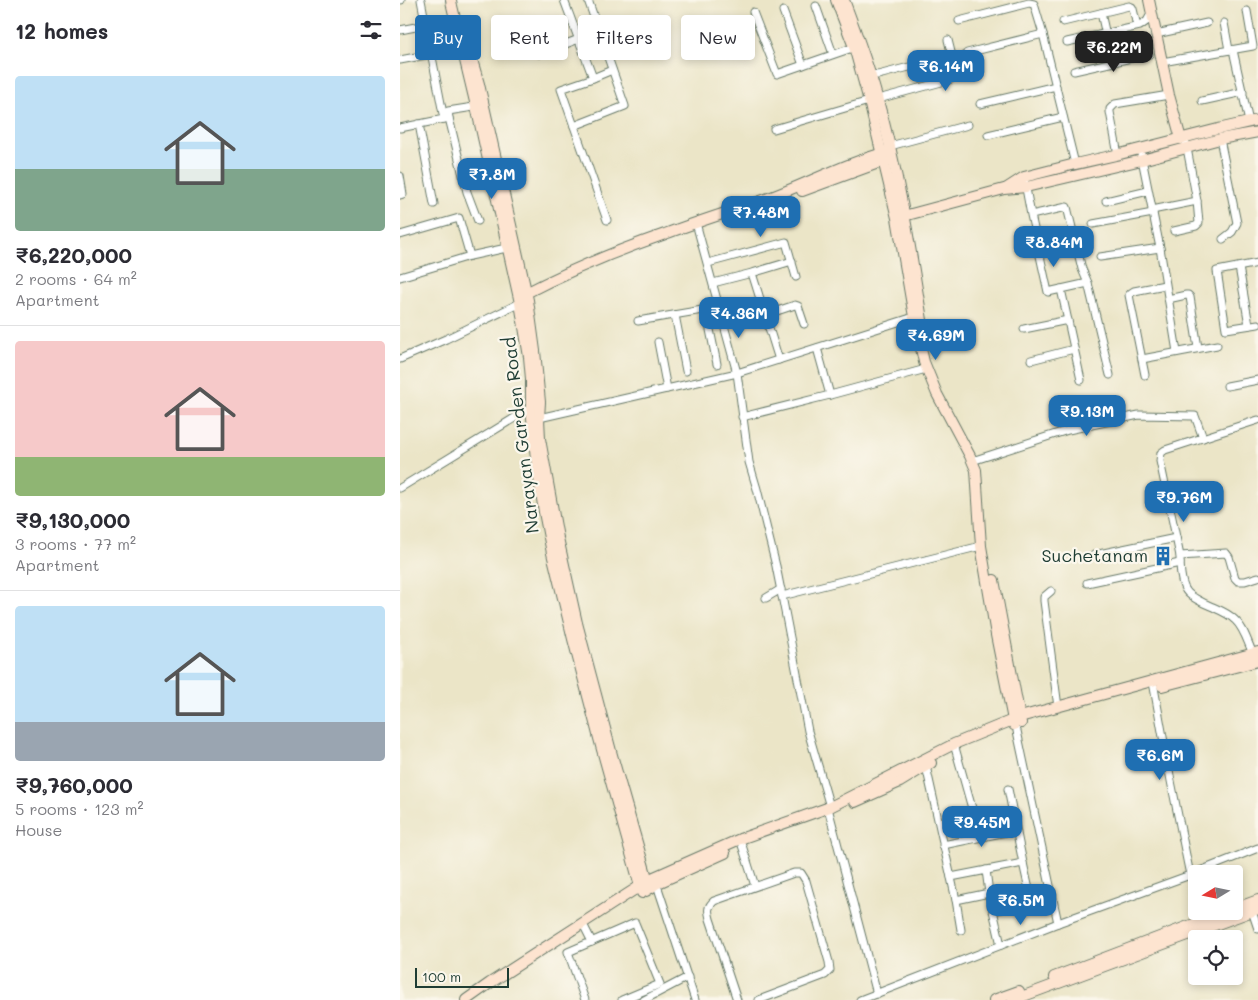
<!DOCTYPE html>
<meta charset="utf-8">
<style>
:root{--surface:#fff;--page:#f2f2f3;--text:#2b2b33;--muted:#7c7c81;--line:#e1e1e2;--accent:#1f6fb2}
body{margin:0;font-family:Mali,sans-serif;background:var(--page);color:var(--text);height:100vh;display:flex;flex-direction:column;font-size:19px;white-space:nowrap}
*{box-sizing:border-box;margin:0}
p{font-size:16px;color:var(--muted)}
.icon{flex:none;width:28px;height:28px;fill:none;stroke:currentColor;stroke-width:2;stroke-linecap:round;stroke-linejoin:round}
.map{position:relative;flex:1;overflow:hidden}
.drawer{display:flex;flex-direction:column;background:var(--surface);width:400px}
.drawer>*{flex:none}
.guide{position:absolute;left:15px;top:15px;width:475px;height:45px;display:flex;gap:10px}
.needle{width:32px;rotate:260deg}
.fabs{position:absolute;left:788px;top:865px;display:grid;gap:10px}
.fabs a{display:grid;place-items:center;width:55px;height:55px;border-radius:5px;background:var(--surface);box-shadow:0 2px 8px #0003;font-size:25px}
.scale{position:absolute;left:15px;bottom:12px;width:94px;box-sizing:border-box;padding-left:5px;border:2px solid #1f3d34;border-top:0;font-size:14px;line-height:18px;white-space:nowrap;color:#1f3d34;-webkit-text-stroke:4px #fbf7ec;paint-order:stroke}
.price{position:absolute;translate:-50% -42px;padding:0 11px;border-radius:10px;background:var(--accent);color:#fff;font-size:16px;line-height:32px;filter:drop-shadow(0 1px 2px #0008)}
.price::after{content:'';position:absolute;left:50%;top:30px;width:15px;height:11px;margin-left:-8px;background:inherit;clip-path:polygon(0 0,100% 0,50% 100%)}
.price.on{background:#222;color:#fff}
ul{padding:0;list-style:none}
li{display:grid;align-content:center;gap:10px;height:265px;padding:0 15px}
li+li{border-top:1px solid var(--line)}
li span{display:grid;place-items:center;height:155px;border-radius:5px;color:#555}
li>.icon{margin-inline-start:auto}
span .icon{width:90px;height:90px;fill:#fffc;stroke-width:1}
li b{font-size:21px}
h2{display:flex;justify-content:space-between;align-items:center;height:60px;padding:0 15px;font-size:21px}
.chip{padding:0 18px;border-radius:5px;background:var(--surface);box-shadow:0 2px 8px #0003;font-size:18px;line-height:45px}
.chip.on{background:var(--accent);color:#fff}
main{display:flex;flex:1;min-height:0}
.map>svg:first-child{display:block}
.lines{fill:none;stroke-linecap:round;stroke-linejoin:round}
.street-casing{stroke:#667867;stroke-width:9}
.secondary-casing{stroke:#667867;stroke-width:12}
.street{stroke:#fff;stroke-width:7}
.secondary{stroke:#fde4d0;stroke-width:10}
.labels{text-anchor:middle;stroke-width:4.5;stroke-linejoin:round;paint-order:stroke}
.street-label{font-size:18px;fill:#1f3d34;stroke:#fbf7ec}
.poi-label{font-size:18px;fill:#1f3d34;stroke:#fbf7ec;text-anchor:end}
</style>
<main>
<section class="drawer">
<h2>12 homes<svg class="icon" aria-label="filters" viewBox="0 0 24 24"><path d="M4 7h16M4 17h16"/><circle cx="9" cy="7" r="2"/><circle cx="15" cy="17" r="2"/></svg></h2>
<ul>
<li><span style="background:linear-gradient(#bfe0f5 60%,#7fa58c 0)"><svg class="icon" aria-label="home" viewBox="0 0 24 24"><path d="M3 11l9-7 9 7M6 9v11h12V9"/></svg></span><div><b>₹6,220,000</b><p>2 rooms · 64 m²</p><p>Apartment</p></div></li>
<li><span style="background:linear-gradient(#f6c9c9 75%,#8fb573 0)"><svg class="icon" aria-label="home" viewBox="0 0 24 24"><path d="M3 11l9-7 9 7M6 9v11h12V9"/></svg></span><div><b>₹9,130,000</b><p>3 rooms · 77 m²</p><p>Apartment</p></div></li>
<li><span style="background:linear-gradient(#bfe0f5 75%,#9aa5b1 0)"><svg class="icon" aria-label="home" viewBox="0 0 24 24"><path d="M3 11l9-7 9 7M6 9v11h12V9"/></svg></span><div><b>₹9,760,000</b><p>5 rooms · 123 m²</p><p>House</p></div></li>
</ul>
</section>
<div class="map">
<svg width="858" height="1000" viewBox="0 0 858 1000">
<rect width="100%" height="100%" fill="#fbf7ec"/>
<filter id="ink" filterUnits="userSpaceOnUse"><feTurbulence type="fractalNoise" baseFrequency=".02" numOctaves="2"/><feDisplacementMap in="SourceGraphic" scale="10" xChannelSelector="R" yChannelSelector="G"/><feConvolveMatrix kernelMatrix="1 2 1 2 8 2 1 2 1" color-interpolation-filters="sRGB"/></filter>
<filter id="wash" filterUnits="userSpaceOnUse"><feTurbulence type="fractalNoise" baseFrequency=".0096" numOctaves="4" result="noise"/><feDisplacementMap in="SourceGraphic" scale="20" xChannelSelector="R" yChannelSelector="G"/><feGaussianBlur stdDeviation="1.12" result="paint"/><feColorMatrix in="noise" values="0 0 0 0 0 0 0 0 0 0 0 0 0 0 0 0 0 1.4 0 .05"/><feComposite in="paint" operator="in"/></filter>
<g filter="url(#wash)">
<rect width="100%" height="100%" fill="#ebe5c7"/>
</g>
<g filter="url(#ink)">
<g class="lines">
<defs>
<g id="street">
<polyline points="0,0 1,0"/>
<polyline points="21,0 44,119"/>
<polyline points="164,0 193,78 161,89 207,220"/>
<polyline points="416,6 433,54"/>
<polyline points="383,11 403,65"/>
<polyline points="353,12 377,74 458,46"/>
<polyline points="701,13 712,62"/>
<polyline points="559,21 629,3 634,4 643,34 675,164"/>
<polyline points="663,22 729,6 732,7 733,9 737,26"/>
<polyline points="824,23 829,50"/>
<polyline points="0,30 26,25"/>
<polyline points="756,34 807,23"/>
<polyline points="667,42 740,26 747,21 751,14"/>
<polyline points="833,50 849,122"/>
<polyline points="567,53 643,34"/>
<polyline points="139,54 179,39"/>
<polyline points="0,60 32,54"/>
<polyline points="762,62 853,46 847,11"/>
<polyline points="674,71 749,54"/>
<polyline points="471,74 478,75 552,56"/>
<polyline points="193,78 212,70"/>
<polyline points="478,99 549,80 554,77 556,72 548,40"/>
<polyline points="802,101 843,92"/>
<polyline points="580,104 656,86"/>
<polyline points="49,118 67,192 78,221"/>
<polyline points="19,124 34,204"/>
<polyline points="174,126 225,106 188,0"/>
<polyline points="0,128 49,118 48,111 80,106"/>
<polyline points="374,129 469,101"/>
<polyline points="588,135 663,117"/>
<polyline points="820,139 837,223 832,232 823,239"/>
<polyline points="490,146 568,125"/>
<polyline points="740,149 760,248 777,352"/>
<polyline points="718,155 710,112 710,109 715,104 769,95"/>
<polyline points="0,176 3,194 0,195"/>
<polyline points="625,183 631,215 648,292 688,283 682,269 667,207 631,215"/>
<polyline points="706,201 748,191"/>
<polyline points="752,210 797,201"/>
<polyline points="296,223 337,373 349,462 357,489 376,566 382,596 581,546"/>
<polyline points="693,224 753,213"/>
<polyline points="774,231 796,226 799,223 797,201 786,143"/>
<polyline points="0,235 59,218 70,256"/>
<polyline points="700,257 760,248"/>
<polyline points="308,263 386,242 396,277"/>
<polyline points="858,263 817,271 826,329 858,324"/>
<polyline points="839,267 849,325"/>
<polyline points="0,277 70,256 111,247"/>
<polyline points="313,283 352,273"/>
<polyline points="688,283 710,375"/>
<polyline points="661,289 681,380"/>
<polyline points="768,299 786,295 788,295 790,297 798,348"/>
<polyline points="306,310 317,364"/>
<polyline points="275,315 286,371"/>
<polyline points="365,315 395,305 398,306 404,324"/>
<polyline points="238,321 320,307"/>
<polyline points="624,329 668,320"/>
<polyline points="258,342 267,389"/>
<polyline points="417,348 430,395"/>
<polyline points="0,359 46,339 120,303"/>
<polyline points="742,359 817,345"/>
<polyline points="379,360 352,273 392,261"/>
<polyline points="631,360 674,349"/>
<polyline points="745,375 729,295 731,293 734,291 765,285"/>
<polyline points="827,386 858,380"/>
<polyline points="342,417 430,395 526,369"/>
<polyline points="139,418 337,373 514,317"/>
<polyline points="572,461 668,430 739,415 795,416 803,438"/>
<polyline points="0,488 134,406"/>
<polyline points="694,555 776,538"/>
<polyline points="780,556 826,553 829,557 835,578 838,581 845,581 858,577"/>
<polyline points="687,583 780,563"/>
<polyline points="651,591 644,597 644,601 658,707"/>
<polyline points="382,596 408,731 430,807"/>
<polyline points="366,598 381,589"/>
<path d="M853 654C848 643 844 628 835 620 829 614 822 611 815 608 806 604 795 600 788 593 780 585 780 566 780 556L760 461 761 453 765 450 858 420"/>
<polyline points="753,682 771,781 790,875"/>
<polyline points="617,731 658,923"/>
<polyline points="554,744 580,837"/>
<polyline points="526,766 556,900 561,930"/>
<polyline points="428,808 477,994"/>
<polyline points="340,839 355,886"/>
<polyline points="543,845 616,830"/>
<polyline points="586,870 589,893 601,945"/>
<polyline points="551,877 623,863 608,789"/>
<polyline points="256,882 295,1000"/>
<polyline points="556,900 589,893"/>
<polyline points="851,908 858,929"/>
<polyline points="593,911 627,903 630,901 631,898 623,863"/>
<polyline points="185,928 192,942"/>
<polyline points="185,1000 168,952 235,923 260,984 222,1000"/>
<polyline points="244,1000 288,977"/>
<path d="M337 1000 310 919C308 911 307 907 314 901L394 873H401L406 881 429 962 430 970 425 975 359 1000"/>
<polyline points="460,1000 658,923 790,875 858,848"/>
</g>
<g id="secondary">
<polyline points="51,0 52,6 76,106 120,303 129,357 131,379 131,408 136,459 144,512 152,553 173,639 201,746 242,893"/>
<polyline points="436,0 454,47 469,101 497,218 514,317 524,362 537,394 570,456 576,470 581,546 596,635 614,725"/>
<path d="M444 0C456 32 468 64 477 97 500 176 512 258 525 339"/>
<polyline points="749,0 769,95 781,139"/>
<polyline points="72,60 79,84 128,300 135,351 140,402 139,418 140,439 158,538 177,623 212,755 248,881 251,888"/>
<polyline points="607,188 624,177 675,164 720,154 818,129 858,120"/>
<polyline points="402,191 489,159"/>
<polyline points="500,217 604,189 626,187 742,160 820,139 858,132"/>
<path d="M122 295C168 271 216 251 265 234 299 221 333 211 366 199 407 184 445 163 487 152"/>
<polyline points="594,580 621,723"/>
<polyline points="762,686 858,661"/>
<polyline points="455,802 500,782 531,763"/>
<polyline points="246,891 256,884 325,853"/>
<polyline points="834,909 858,900"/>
<polyline points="654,977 828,911"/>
<polyline points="66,1000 90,983 254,877 340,839 430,807 554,744 620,717 858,652"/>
<polyline points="594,1000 619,991"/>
<polyline points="613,1000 858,909"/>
</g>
</defs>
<use href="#street" class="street-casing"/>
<use href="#secondary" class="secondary-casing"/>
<use href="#street" class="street"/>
<use href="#secondary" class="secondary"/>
</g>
</g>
<defs>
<symbol id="building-bare" viewBox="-9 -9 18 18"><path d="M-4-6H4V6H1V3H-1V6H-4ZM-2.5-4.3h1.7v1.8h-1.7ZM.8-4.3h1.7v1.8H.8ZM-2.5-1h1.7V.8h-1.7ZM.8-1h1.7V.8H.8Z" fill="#1f6fb2" stroke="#fbf7ec" stroke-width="2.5" paint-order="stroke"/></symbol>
</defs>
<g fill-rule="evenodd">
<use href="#building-bare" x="749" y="542" width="28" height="28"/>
</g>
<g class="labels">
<g class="street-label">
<text transform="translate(121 435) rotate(-97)" y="6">Narayan Garden Road</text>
</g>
<g class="poi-label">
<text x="748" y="562">Suchetanam</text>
</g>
</g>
</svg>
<div class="fabs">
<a><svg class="needle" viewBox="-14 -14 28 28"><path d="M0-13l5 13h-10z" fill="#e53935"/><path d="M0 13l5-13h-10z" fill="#7c7c81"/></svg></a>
<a><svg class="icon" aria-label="locate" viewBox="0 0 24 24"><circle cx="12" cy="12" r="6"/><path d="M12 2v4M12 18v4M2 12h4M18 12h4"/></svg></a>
</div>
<div class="scale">100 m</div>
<b class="price on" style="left:714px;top:73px">₹6.22M</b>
<b class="price" style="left:546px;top:92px">₹6.14M</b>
<b class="price" style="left:92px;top:200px">₹7.8M</b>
<b class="price" style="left:361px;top:238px">₹7.48M</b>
<b class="price" style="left:654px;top:268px">₹8.84M</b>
<b class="price" style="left:339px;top:339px">₹4.36M</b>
<b class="price" style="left:536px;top:361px">₹4.69M</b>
<b class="price" style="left:687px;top:437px">₹9.13M</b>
<b class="price" style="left:784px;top:523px">₹9.76M</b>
<b class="price" style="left:760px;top:781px">₹6.6M</b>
<b class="price" style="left:582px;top:848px">₹9.45M</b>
<b class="price" style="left:621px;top:926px">₹6.5M</b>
<div class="guide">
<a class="chip on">Buy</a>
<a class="chip">Rent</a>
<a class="chip">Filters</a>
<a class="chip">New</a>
</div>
</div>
</main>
